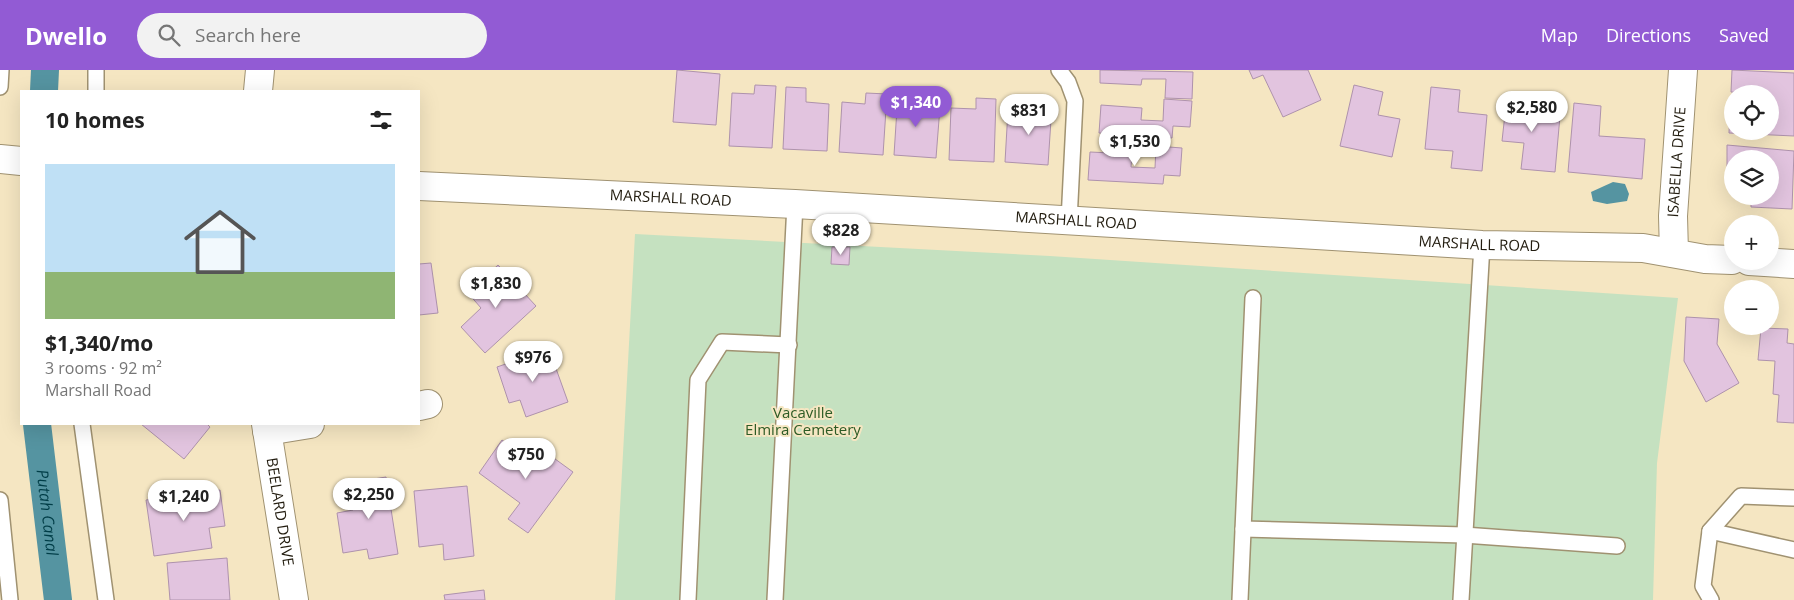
<!DOCTYPE html>
<meta charset="utf-8">
<style>
:root{--surface:#fff;--page:#f2f2f2;--text:#222;--muted:#767676;--line:#e0e0e0;--accent:#925bd4}
body{margin:0;font-family:"Open Sans",sans-serif;background:var(--page);color:var(--text);height:100vh;display:flex;flex-direction:column;font-size:19px;white-space:nowrap}
*{box-sizing:border-box;margin:0}
p{font-size:16px;color:var(--muted)}
.icon{flex:none;width:28px;height:28px;fill:none;stroke:currentColor;stroke-width:2;stroke-linecap:round;stroke-linejoin:round}
.map{position:relative;flex:1;overflow:hidden}
.drawer{position:absolute;left:20px;top:20px;width:400px;height:335px;display:flex;flex-direction:column;background:var(--surface);border-radius:0px;box-shadow:0 5px 20px #0002}
.drawer>*{flex:none}
.tools{position:absolute;left:1724px;top:15px;display:grid;gap:10px}
.tools a{display:grid;place-items:center;width:55px;height:55px;border-radius:50%;background:var(--surface);box-shadow:0 5px 20px #0002;font-size:25px}
.price{position:absolute;translate:-50% -42px;padding:0 11px;border-radius:18px;background:#fff;color:#222;font-size:16px;line-height:32px;filter:drop-shadow(0 1px 2px #0008)}
.price::after{content:'';position:absolute;left:50%;top:30px;width:15px;height:11px;margin-left:-8px;background:inherit;clip-path:polygon(0 0,100% 0,50% 100%)}
.price.active{background:var(--accent);color:#fff}
ul{padding:0;list-style:none}
li{display:grid;align-content:center;gap:10px;height:265px;padding:0 25px}
li+li{border-top:1px solid var(--line)}
li span{display:grid;place-items:center;height:155px;border-radius:0px;color:#555}
li>.icon{margin-inline-start:auto}
span .icon{width:90px;height:90px;fill:#fffc;stroke-width:1}
li b{font-size:21px}
h2{display:flex;justify-content:space-between;align-items:center;height:60px;padding:0 25px;font-size:21px}
header{display:flex;align-items:center;gap:30px;box-sizing:border-box;height:70px;padding:0 25px;background:var(--accent);color:#fff}
header strong{font-size:24px}
nav{display:flex;gap:28px;margin-inline-start:auto;font-size:18px}
.search{width:350px;height:45px;background:var(--page);display:flex;align-items:center;gap:12px;box-sizing:border-box;padding:0 18px;border-radius:28px;color:var(--muted);font-size:19px}
.map>svg:first-child{display:block}
.green{fill:#c5e1c0}
.water{fill:#5594a1}
.lines{fill:none;stroke-linecap:round;stroke-linejoin:round}
.canal{stroke:#5594a1;stroke-width:28}
.building{fill:#e2c4df;stroke:#ae92ac}
.service-casing{stroke:#a09271;stroke-width:18}
.minor-casing{stroke:#a09271;stroke-width:30}
.tertiary-casing{stroke:#a09271;stroke-width:30}
.service{stroke:#fff;stroke-width:15}
.minor{stroke:#fff;stroke-width:28}
.tertiary{stroke:#fff;stroke-width:28}
.labels{text-anchor:middle;stroke-width:4;stroke-linejoin:round;paint-order:stroke}
.street-label{font-size:15px;fill:#231d10;stroke:#f5e6c2}
.park-label{font-size:15px;fill:#2d5b25;stroke:#f5e6c2}
.water-label{font-size:16px;font-style:italic;fill:#003d47;stroke:#f5e6c2}
</style>
<header>
<strong>Dwello</strong>
<div class="search"><svg class="icon" aria-label="search" viewBox="0 0 24 24"><circle cx="10" cy="10" r="6"/><path d="M15 15l6 6"/></svg>Search here</div>
<nav><a>Map</a><a>Directions</a><a>Saved</a></nav>
</header>
<div class="map">
<svg width="1794" height="530" viewBox="0 0 1794 530">
<rect width="100%" height="100%" fill="#f5e6c2"/>
<polygon class="green" points="635,164 1050,186 1678,228 1657,393 1653,530 615,530"/>
<polygon class="water" points="1613,112 1625,114 1629,124 1627,131 1607,134 1593,131 1591,122"/>
<g class="lines">
<g class="canal">
<polyline points="44,21 45,0"/>
<path id="s1" d="M37 354 58 530"/>
</g>
</g>
<g class="building">
<polygon points="677,0 720,4 716,55 673,52"/>
<polygon points="1100,0 1193,2 1192,29 1165,28 1166,9 1142,9 1141,15 1100,13"/>
<polygon points="1249,0 1308,0 1321,30 1283,47 1263,5 1253,9"/>
<polygon points="1732,0 1794,3 1794,66 1729,63 1730,34 1732,34 1732,61 1770,61 1770,24 1731,22"/>
<polygon points="755,15 776,16 772,78 729,76 732,23 754,24"/>
<polygon points="1354,15 1383,22 1378,45 1400,49 1392,87 1340,76"/>
<polygon points="786,17 806,18 806,32 829,34 827,81 783,79"/>
<polygon points="1431,17 1460,20 1458,42 1487,45 1482,101 1451,98 1453,81 1425,79"/>
<polygon points="866,23 887,24 883,85 839,82 842,32 865,34"/>
<polygon points="898,23 916,25 915,35 940,37 936,88 894,85"/>
<polygon points="1507,26 1538,29 1536,44 1560,46 1555,102 1521,99 1524,73 1502,71"/>
<polygon points="976,28 996,29 994,92 949,90 951,38 976,39"/>
<polygon points="1164,29 1192,31 1190,57 1173,56 1172,68 1099,63 1101,35 1142,38 1141,50 1163,51"/>
<polygon points="1574,33 1601,36 1599,66 1645,69 1642,109 1568,102"/>
<polygon points="1031,34 1052,35 1048,95 1005,92 1008,40 1030,42"/>
<polygon points="1727,75 1794,81 1792,139 1751,137 1751,126 1770,126 1770,89 1732,89 1732,104 1727,104"/>
<polygon points="1156,76 1182,78 1180,106 1164,105 1163,114 1088,110 1090,82 1132,84 1131,97 1155,98"/>
<polygon points="832,177 850,177 849,195 831,194"/>
<polygon points="431,193 438,243 419,245 419,194"/>
<polygon points="498,195 536,236 485,283 461,257 481,238 468,223"/>
<polygon points="1686,247 1719,249 1717,274 1739,313 1706,332 1684,291"/>
<polygon points="1761,258 1788,259 1787,273 1794,274 1794,353 1777,352 1779,325 1773,324 1775,291 1758,290"/>
<polygon points="549,279 568,332 526,347 520,330 509,333 497,297"/>
<polygon points="141,354 207,354 210,357 184,389"/>
<polygon points="502,370 520,383 529,370 573,402 528,463 508,449 520,433 479,403"/>
<polygon points="386,407 398,484 369,489 367,479 343,483 337,443 353,440 349,413"/>
<polygon points="467,416 474,486 444,490 443,474 419,477 414,421"/>
<polygon points="220,420 225,456 209,458 212,478 154,486 146,430"/>
<polygon points="227,488 230,530 170,530 167,493"/>
<polygon points="484,520 485,530 445,530 444,525"/>
</g>
<g class="lines">
<defs>
<g id="service">
<polyline points="1059,0 1068,12 1075,31 1069,151"/>
<polyline points="0,17 1,0"/>
<polyline points="96,21 96,0"/>
<polyline points="82,354 106,530"/>
<polyline points="0,430 10,530"/>
<polyline points="1243,459 1464,465 1617,476"/>
<polyline points="1710,461 1794,480"/>
<polyline points="688,530 698,310 722,272 789,275"/>
<polyline points="775,530 795,134"/>
<polyline points="1240,530 1253,228"/>
<polyline points="1461,530 1482,175"/>
<polyline points="1711,530 1703,516 1710,461 1741,426 1794,428"/>
</g>
<g id="minor">
<polyline points="258,21 260,0"/>
<path id="s2" d="M1674 183 1673 146 1683 0"/>
<polyline points="419,336 428,334"/>
<path id="s3" d="M266 354 294 530"/>
<polyline points="267,361 310,354"/>
</g>
<g id="tertiary">
<polyline points="0,89 21,91"/>
<path id="s4" d="M419 116 795 134 1482 175 1643 178 1705 189 1732 190"/>
<polyline points="1749,191 1794,194"/>
</g>
</defs>
<use href="#service" class="service-casing"/>
<use href="#minor" class="minor-casing"/>
<use href="#tertiary" class="tertiary-casing"/>
<use href="#service" class="service"/>
<use href="#minor" class="minor"/>
<use href="#tertiary" class="tertiary"/>
</g>
<g class="labels">
<g class="street-label">
<text dy="5" stroke="none"><textPath href="#s2" startOffset="91">ISABELLA DRIVE</textPath></text>
<text dy="5" stroke="none"><textPath href="#s4" startOffset="252">MARSHALL ROAD</textPath></text>
<text dy="5" stroke="none"><textPath href="#s4" startOffset="658">MARSHALL ROAD</textPath></text>
<text dy="5" stroke="none"><textPath href="#s4" startOffset="1062">MARSHALL ROAD</textPath></text>
<text dy="5" stroke="none"><textPath href="#s3" startOffset="89">BEELARD DRIVE</textPath></text>
</g>
<g class="park-label">
<text x="803" y="348">Vacaville<tspan x="803" dy="17">Elmira Cemetery</tspan></text>
</g>
<g class="water-label">
<text dy="6" stroke="none"><textPath href="#s1" startOffset="89">Putah Canal</textPath></text>
</g>
</g>
</svg>
<div class="tools">
<a><svg class="icon" aria-label="locate" viewBox="0 0 24 24"><circle cx="12" cy="12" r="6"/><path d="M12 2v4M12 18v4M2 12h4M18 12h4"/></svg></a>
<a><svg class="icon" aria-label="layers" viewBox="0 0 24 24"><path d="M12 4l9 5-9 5-9-5zM3 14l9 5 9-5"/></svg></a>
<a>+</a>
<a>−</a>
</div>
<b class="price active" style="left:916px;top:58px">$1,340</b>
<b class="price" style="left:1532px;top:63px">$2,580</b>
<b class="price" style="left:1029px;top:66px">$831</b>
<b class="price" style="left:1135px;top:97px">$1,530</b>
<b class="price" style="left:841px;top:186px">$828</b>
<b class="price" style="left:496px;top:239px">$1,830</b>
<b class="price" style="left:533px;top:313px">$976</b>
<b class="price" style="left:526px;top:410px">$750</b>
<b class="price" style="left:369px;top:450px">$2,250</b>
<b class="price" style="left:184px;top:452px">$1,240</b>
<section class="drawer">
<h2>10 homes<svg class="icon" aria-label="filters" viewBox="0 0 24 24"><path d="M4 7h16M4 17h16"/><circle cx="9" cy="7" r="2"/><circle cx="15" cy="17" r="2"/></svg></h2>
<ul>
<li><span style="background:linear-gradient(#bfe0f5 70%,#8fb573 0)"><svg class="icon" aria-label="home" viewBox="0 0 24 24"><path d="M3 11l9-7 9 7M6 9v11h12V9"/></svg></span><div><b>$1,340/mo</b><p>3 rooms · 92 m²</p><p>Marshall Road</p></div></li>
</ul>
</section>
</div>
